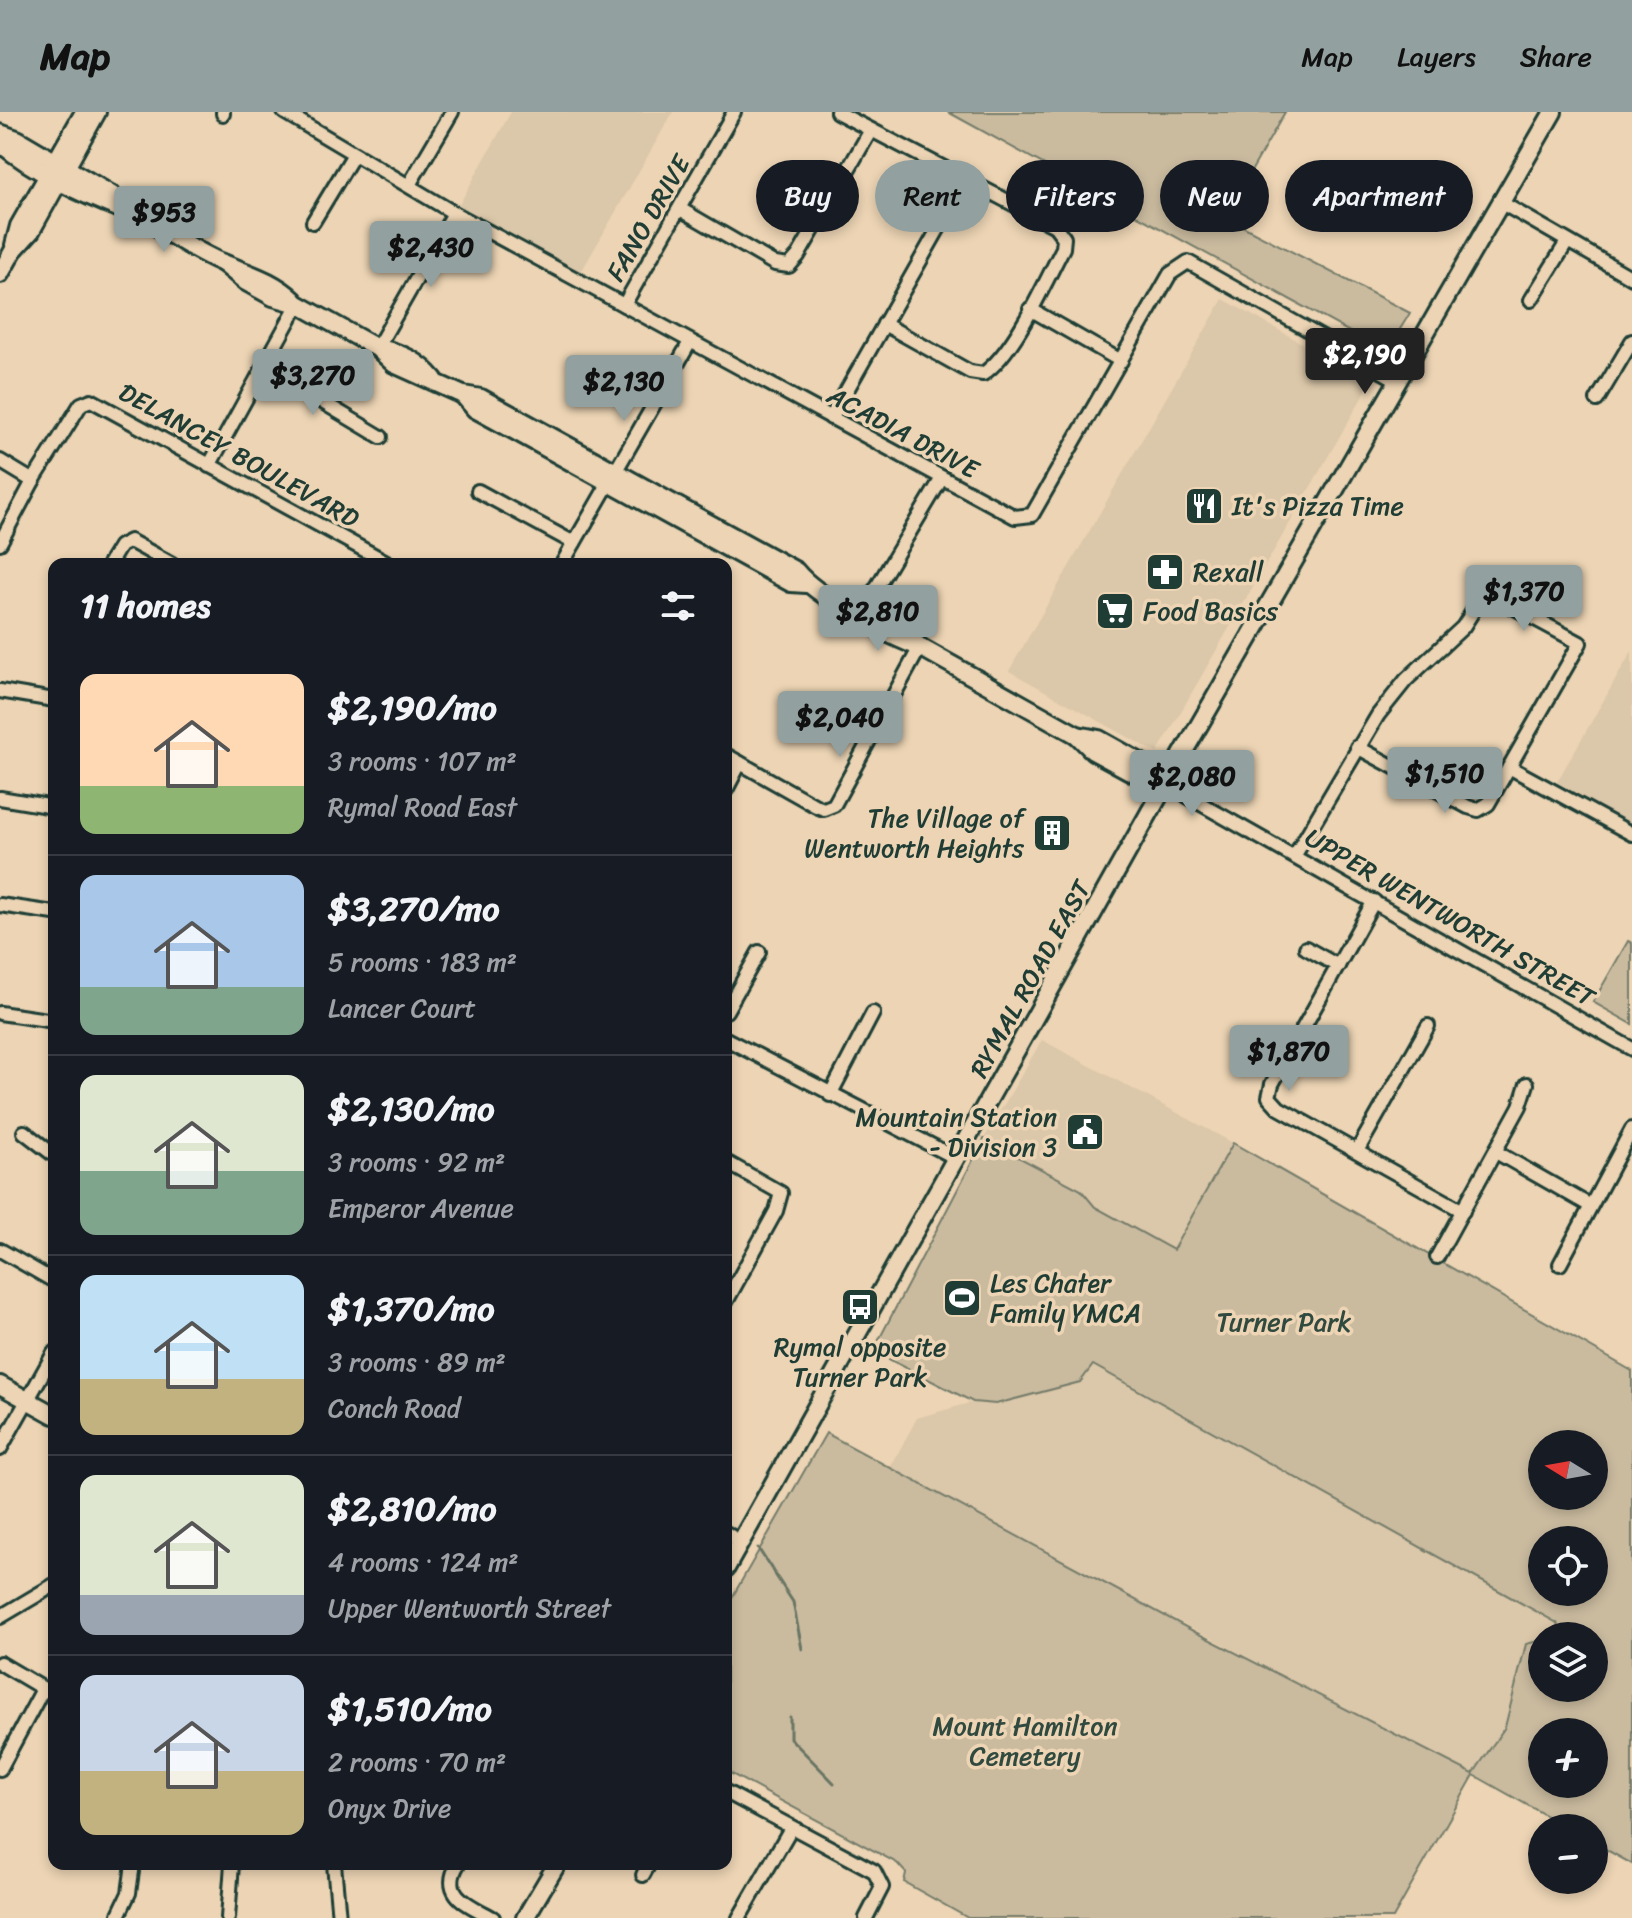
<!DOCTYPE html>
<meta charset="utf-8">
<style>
:root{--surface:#171b24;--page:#242831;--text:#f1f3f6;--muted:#9ea1a6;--line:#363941;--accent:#92a19f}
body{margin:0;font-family:Sriracha,sans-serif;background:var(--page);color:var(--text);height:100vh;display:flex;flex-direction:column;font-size:30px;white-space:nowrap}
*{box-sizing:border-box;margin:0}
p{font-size:26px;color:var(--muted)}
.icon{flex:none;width:44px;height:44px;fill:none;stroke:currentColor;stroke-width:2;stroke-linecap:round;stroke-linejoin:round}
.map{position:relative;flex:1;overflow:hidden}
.sheet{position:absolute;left:48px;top:446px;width:684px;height:1312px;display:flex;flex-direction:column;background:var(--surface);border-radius:16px;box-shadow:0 4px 12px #0003}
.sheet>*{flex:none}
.hud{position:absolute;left:756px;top:48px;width:756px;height:72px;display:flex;gap:16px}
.needle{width:52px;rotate:281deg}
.buttons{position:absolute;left:1528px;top:1318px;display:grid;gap:16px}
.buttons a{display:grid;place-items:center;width:80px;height:80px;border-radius:50%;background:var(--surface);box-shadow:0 4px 12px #0003;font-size:40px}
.price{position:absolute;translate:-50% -68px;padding:0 18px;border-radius:8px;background:var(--accent);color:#111;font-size:26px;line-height:52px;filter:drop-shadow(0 2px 4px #0008)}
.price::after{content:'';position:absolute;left:50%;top:48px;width:24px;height:18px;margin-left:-12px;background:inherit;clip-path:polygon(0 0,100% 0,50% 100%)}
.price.on{background:#222;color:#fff}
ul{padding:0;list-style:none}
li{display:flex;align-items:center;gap:24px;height:200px;padding:0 32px}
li+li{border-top:2px solid var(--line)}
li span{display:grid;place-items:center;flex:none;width:224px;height:160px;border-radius:16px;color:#555}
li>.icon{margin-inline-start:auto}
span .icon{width:96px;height:96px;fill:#fffc;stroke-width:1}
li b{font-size:34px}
h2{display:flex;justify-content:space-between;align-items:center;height:96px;padding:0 32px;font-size:34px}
.pill{padding:0 28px;border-radius:36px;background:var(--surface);box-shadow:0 4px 12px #0003;font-size:28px;line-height:72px}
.pill.on{background:var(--accent);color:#111}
header{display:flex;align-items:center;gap:48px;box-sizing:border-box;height:112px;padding:0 40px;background:var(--accent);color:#111}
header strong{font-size:38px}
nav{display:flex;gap:44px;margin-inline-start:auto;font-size:28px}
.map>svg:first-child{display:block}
.built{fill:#dbc7a9}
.green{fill:#cabb9f;stroke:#747c6a;stroke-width:2;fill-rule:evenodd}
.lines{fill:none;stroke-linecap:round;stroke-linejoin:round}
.stream{stroke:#697463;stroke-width:3}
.minor-casing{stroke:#1f3d34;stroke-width:18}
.major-casing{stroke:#1f3d34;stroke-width:22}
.minor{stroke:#ecd4b4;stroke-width:12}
.major{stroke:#ecd4b4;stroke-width:16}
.labels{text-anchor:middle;stroke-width:7;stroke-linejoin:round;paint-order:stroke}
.street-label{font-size:26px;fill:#1f3d34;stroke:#ecd4b4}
.poi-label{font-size:26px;fill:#1f3d34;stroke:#ecd4b4;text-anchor:start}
.park-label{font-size:26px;fill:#304a3f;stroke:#ecd4b4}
</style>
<header>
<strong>Map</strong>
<nav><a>Map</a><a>Layers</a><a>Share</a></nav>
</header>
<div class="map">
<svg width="1632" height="1806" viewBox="0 0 1632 1806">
<rect width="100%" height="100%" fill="#ecd4b4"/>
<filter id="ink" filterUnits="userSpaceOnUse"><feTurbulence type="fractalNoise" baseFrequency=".0125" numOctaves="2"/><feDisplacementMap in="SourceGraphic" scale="16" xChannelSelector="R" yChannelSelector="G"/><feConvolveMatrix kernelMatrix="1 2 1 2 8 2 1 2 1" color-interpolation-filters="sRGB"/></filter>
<g filter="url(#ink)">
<g class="built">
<polygon points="511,0 673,0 581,160 459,93"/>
<polygon points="1223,187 1371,270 1157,641 1009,559"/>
<polygon points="1632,539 1632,712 1557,670"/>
<polygon points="1042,928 1233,1031 1174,1138 1095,1095 1081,1078 984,1027"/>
<polygon points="1093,1253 1557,1511 1563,1523 1542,1524 1542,1528 1526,1533 1505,1615 1474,1663 889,1358 917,1306 973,1290 996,1292 1079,1270"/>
</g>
<g class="green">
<polygon points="948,0 1285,0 1225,105 1410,201 1386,240"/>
<polygon points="1628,829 1632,831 1632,912 1593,890"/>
<path d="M984 1027 1081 1078 1095 1095 1173 1138 1233 1031 1632 1259V1752L1594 1731V1716H1568L1474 1663 1393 1806H968L904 1770 906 1761 897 1751 726 1659V1496L826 1321 1195 1520 1473 1662 1505 1615 1526 1532 1542 1528V1576H1594V1524H1559L1562 1523 1557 1511 1093 1253 1080 1270 996 1292 973 1290 873 1239ZM1542 1332H1594V1384H1542ZM1542 1428H1594V1480H1542ZM1542 1620H1594V1672H1542Z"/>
</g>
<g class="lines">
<g class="stream">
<polyline points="758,1436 793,1490 802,1537"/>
<polyline points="790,1605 790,1626 834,1671"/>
</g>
<defs>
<g id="minor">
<polyline points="284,0 454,101 1015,405 1032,403 1170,162 1188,150 1397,268"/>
<path d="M837 0 1055 114 1064 126 1063 136C1044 172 1015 240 983 262L970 260 884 212"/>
<polyline points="223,2 223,0"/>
<polyline points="409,73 452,0"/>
<polyline points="1500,90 1632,166"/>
<polyline points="680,97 775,152 789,154 798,144 871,18"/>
<polyline points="313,110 354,42"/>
<polyline points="1531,188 1567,130"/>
<polyline points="624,193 734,0"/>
<polyline points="1030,197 1121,249"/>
<polyline points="377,236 454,101"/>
<polyline points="264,255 381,325"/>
<polyline points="1597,288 1632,229"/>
<polyline points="831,306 966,68"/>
<polyline points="0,349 33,369"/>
<polyline points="209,354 298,192"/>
<polyline points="478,379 574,431"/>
<polyline points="0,431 33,369 81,292 91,288 390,452"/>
<polyline points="109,452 120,434 130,429 172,452"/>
<polyline points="562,452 690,230"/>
<polyline points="860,503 942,366"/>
<polyline points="0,579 54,588"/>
<polyline points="1357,635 1468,695 1478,698 1488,692 1580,531 1485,480"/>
<polyline points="726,643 816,694 824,697 834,693 920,535"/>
<polyline points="1509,655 1632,722"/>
<polyline points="1169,666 1187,684 1632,937"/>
<polyline points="726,678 740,651"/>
<polyline points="0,686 54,695"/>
<polyline points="1295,743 1378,603 1406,568 1463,515 1490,472"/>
<polyline points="1374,789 1272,972 1269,985 1279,996 1463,1099"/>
<polyline points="0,793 54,801"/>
<polyline points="1306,836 1338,854"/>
<polyline points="726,899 759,840"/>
<polyline points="0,901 54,909"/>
<polyline points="726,927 956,1046"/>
<polyline points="830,983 873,901"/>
<polyline points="24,1020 54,1043"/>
<polyline points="1357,1039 1428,914"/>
<polyline points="1496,1040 1589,1093"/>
<polyline points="726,1050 781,1081 776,1099 726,1190"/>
<polyline points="0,1138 54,1169"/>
<polyline points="1437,1145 1520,994 1527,972"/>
<polyline points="1560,1152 1632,1017"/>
<polyline points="0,1337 54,1241"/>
<polyline points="726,1421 740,1430"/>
<polyline points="0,1505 54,1473"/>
<polyline points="0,1551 54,1583"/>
<polyline points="0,1657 43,1577"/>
<polyline points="726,1680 874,1759 882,1775 866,1806"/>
<polyline points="334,1752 339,1806"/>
<path d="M458 1752C439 1783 470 1793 493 1806"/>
<polyline points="643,1763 649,1752"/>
<polyline points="119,1802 129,1781 133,1752"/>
<polyline points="228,1806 232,1752"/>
<polyline points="739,1806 791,1716"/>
</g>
<g id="major">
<polyline points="0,21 17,27 112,83 124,98"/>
<path d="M0 31C36 61 82 82 125 99 159 112 189 137 223 151 249 162 273 168 294 188"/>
<polyline points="14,133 19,114 84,0"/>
<path d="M223 151 246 170 273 185 298 192 377 236 394 252 463 283 481 286 796 459C815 483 891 526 920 535"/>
<polyline points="0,162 13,139 31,119 97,0"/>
<path d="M379 236C402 241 419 249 434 267"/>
<polyline points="463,283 475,297 791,471 806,472"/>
<polyline points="865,504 900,517 920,535 1077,623 1093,639 1163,677"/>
<polyline points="1077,623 1099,627 1169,666"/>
<polyline points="0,1273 54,1303"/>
<polyline points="726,1456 1175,655 1553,0"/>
<polyline points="525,1806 557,1752"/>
</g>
</defs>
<use href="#minor" class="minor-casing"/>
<use href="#major" class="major-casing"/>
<use href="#minor" class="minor"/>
<use href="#major" class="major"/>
</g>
</g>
<defs>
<symbol id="restaurant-square" viewBox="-11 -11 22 22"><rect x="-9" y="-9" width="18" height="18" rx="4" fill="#1f3d34" stroke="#ecd4b4"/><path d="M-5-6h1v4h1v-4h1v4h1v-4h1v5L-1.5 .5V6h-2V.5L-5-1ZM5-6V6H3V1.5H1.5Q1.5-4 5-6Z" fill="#fff"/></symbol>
<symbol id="pharmacy-square" viewBox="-11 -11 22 22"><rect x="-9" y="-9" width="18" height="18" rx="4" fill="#1f3d34" stroke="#ecd4b4"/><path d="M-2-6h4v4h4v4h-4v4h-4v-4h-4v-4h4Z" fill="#fff"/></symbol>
<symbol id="supermarket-square" viewBox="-11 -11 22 22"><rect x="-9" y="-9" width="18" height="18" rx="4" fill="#1f3d34" stroke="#ecd4b4"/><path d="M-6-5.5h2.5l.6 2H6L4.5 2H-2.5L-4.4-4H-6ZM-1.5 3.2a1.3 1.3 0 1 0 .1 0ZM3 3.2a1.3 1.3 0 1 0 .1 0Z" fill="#fff"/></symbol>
<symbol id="building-square" viewBox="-11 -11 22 22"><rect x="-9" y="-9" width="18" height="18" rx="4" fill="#1f3d34" stroke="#ecd4b4"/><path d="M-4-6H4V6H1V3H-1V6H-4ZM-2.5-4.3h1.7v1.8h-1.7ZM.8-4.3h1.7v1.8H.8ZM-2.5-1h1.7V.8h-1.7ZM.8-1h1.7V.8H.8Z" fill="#fff"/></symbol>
<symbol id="civic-square" viewBox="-11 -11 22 22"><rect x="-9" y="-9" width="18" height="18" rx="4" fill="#1f3d34" stroke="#ecd4b4"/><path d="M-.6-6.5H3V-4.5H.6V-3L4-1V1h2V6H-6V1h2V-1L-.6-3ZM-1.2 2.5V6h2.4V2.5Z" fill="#fff"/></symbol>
<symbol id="stadium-square" viewBox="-11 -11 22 22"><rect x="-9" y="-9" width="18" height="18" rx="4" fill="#1f3d34" stroke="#ecd4b4"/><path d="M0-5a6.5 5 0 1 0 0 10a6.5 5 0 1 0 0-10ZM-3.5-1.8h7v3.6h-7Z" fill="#fff"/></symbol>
<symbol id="bus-square" viewBox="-11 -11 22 22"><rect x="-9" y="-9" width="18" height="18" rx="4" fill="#1f3d34" stroke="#ecd4b4"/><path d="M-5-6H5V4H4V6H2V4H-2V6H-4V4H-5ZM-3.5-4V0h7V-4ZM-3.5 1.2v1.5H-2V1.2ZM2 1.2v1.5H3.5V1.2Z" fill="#fff"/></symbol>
</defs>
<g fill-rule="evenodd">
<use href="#restaurant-square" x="1182" y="372" width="44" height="44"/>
<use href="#pharmacy-square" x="1143" y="438" width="44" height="44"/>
<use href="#supermarket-square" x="1093" y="477" width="44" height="44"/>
<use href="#building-square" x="1030" y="699" width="44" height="44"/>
<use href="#civic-square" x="1063" y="998" width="44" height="44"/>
<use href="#stadium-square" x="940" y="1164" width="44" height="44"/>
<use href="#bus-square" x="838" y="1173" width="44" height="44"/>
</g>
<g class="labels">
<g class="street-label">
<text transform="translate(648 106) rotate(-60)" y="9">FANO DRIVE</text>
<text transform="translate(903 320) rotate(28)" y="9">ACADIA DRIVE</text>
<text transform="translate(239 343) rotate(29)" y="9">DELANCEY BOULEVARD</text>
<text transform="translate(1450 805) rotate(30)" y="9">UPPER WENTWORTH STREET</text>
<text transform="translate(1030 867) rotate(-61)" y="9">RYMAL ROAD EAST</text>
</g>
<g class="poi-label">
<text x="1232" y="403">It's Pizza Time</text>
<text x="1193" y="469">Rexall</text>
<text x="1143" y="508">Food Basics</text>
<text x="1024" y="715" text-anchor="end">The Village of<tspan x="1024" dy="30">Wentworth Heights</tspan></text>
<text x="1057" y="1014" text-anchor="end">Mountain Station<tspan x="1057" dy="30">- Division 3</tspan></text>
<text x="990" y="1180">Les Chater<tspan x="990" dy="30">Family YMCA</tspan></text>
<text x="860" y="1244" text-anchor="middle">Rymal opposite<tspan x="860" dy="30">Turner Park</tspan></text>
</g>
<g class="park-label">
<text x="1284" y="1219">Turner Park</text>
<text x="1025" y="1623">Mount Hamilton<tspan x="1025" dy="30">Cemetery</tspan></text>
</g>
</g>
</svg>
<div class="buttons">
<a><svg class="needle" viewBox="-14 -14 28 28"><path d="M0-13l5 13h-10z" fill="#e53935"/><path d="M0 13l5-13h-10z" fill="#9ea1a6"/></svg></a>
<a><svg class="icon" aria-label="locate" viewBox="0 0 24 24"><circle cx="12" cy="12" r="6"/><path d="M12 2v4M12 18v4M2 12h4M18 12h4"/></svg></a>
<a><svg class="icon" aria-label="layers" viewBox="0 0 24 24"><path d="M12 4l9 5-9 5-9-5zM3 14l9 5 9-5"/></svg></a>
<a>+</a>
<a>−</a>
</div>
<b class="price" style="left:164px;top:142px">$953</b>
<b class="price" style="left:431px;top:177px">$2,430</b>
<b class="price on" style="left:1365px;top:284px">$2,190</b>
<b class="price" style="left:313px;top:305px">$3,270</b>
<b class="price" style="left:624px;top:311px">$2,130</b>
<b class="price" style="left:1524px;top:521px">$1,370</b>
<b class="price" style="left:878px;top:541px">$2,810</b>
<b class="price" style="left:840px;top:647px">$2,040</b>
<b class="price" style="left:1445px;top:703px">$1,510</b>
<b class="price" style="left:1192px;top:706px">$2,080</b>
<b class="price" style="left:1289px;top:981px">$1,870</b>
<div class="hud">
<a class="pill">Buy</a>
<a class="pill on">Rent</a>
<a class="pill">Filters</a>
<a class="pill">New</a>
<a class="pill">Apartment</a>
</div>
<section class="sheet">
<h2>11 homes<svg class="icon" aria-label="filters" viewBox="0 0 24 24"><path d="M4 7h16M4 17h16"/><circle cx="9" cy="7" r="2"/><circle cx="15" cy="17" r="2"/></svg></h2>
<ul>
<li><span style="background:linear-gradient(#ffd9b3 70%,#8fb573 0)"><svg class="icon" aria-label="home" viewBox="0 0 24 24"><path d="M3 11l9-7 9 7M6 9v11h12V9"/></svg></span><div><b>$2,190/mo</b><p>3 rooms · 107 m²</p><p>Rymal Road East</p></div></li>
<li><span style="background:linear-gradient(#a9c7e8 70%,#7fa58c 0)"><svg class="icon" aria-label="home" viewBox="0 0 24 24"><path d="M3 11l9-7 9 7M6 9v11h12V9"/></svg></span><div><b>$3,270/mo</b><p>5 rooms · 183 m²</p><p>Lancer Court</p></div></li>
<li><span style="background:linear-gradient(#dfe7d0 60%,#7fa58c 0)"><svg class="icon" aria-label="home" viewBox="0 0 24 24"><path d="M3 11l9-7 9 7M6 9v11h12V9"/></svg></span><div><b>$2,130/mo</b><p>3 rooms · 92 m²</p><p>Emperor Avenue</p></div></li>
<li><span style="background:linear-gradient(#bfe0f5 65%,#c2b280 0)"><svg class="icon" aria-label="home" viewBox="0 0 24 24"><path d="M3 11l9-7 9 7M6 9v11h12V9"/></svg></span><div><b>$1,370/mo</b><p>3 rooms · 89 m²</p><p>Conch Road</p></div></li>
<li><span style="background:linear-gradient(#dfe7d0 75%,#9aa5b1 0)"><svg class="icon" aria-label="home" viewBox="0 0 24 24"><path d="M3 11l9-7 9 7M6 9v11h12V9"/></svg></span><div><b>$2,810/mo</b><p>4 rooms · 124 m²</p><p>Upper Wentworth Street</p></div></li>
<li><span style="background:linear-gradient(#c9d6e8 60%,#c2b280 0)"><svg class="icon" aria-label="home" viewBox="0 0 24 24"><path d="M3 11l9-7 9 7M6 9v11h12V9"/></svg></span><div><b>$1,510/mo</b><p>2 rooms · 70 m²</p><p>Onyx Drive</p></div></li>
</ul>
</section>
</div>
